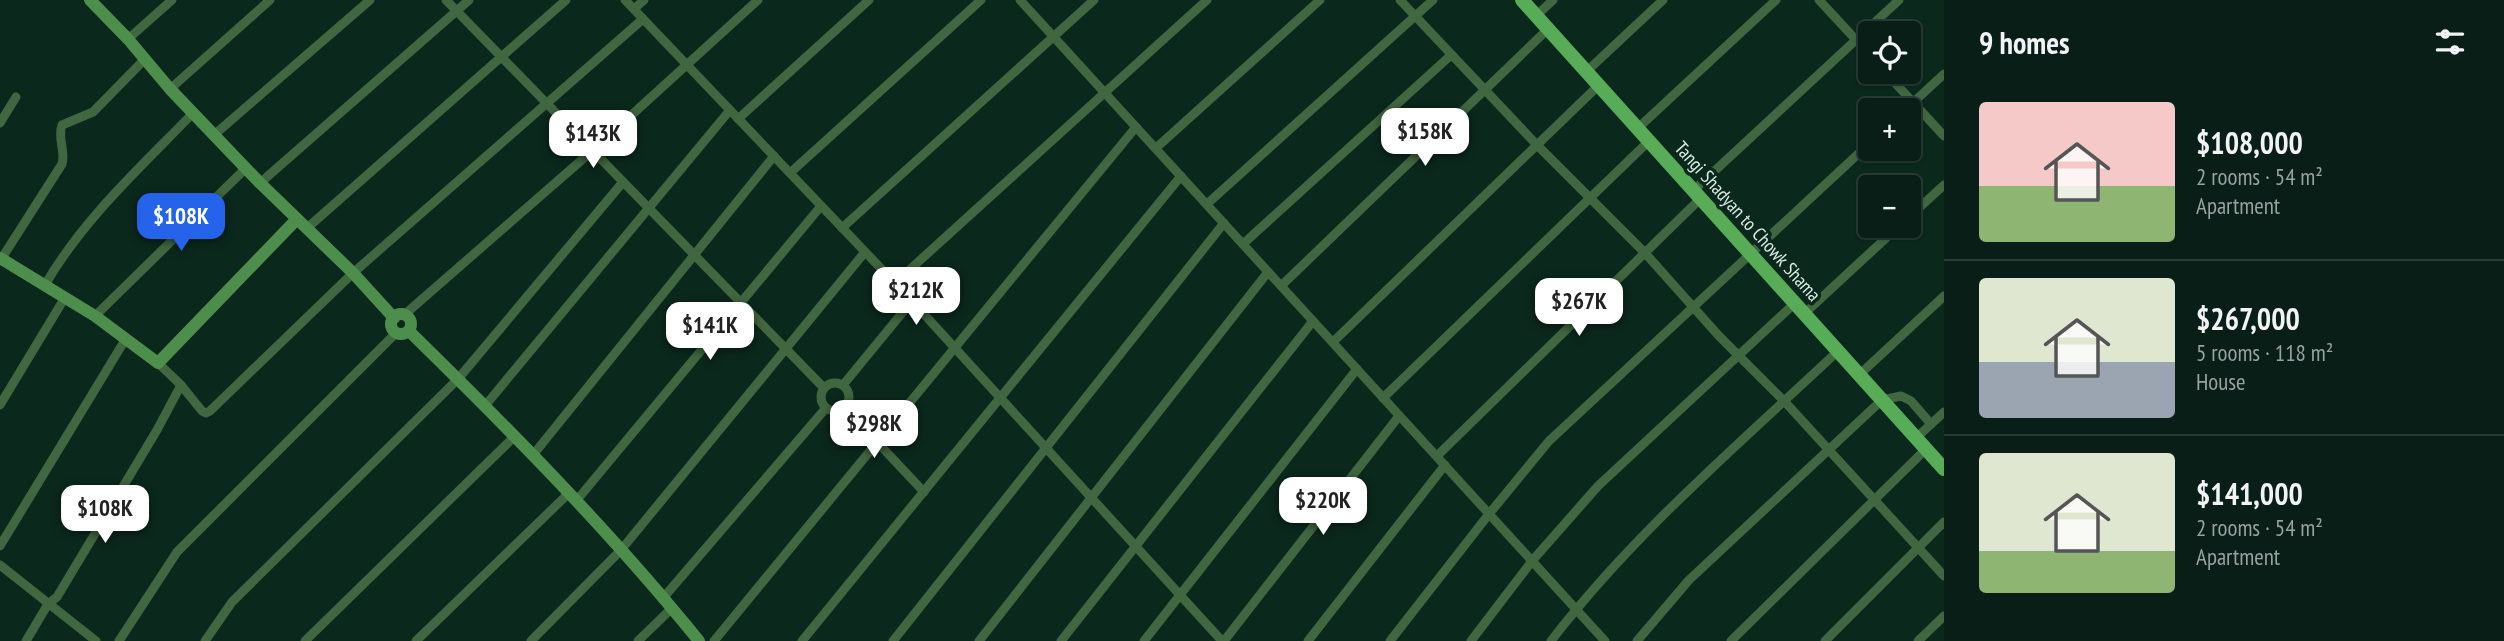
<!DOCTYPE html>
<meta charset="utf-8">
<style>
:root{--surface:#081e16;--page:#162b23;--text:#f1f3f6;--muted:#98a2a1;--line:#293c35;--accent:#2563eb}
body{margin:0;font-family:"PT Sans Narrow",sans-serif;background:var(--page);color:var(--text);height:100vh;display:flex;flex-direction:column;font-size:26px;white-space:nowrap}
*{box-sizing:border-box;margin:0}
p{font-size:23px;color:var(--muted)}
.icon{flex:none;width:38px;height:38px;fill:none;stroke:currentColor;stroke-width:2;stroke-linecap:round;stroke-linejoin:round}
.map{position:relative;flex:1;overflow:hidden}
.side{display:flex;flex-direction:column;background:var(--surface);width:560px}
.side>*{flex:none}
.tools{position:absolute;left:1858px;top:21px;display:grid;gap:14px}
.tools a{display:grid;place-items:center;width:63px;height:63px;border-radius:7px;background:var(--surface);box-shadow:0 2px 5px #0004,0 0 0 2px var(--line);font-size:35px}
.price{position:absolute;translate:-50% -60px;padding:0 16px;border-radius:14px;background:#fff;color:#222;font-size:23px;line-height:46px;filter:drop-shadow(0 2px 4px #0008)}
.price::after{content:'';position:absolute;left:50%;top:42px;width:21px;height:16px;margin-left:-10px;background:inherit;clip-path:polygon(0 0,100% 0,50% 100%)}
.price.on{background:var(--accent);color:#fff}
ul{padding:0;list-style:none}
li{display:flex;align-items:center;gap:21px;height:175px;padding:0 35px}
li+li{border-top:2px solid var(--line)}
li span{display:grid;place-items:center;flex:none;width:196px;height:140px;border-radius:7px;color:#555}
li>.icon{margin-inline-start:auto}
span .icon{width:84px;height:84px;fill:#fffc;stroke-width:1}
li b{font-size:30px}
h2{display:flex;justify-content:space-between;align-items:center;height:84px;padding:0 35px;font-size:30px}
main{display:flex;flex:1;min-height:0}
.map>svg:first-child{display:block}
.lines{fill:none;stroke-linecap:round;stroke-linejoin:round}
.street{stroke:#40673f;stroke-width:9}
.secondary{stroke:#4e8e4d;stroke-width:12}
.primary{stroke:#58ac58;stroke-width:14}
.labels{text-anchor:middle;stroke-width:7;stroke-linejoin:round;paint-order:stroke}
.street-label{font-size:19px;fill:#dcece5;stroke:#0b281d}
</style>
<main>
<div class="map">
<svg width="1944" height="641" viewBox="0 0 1944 641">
<rect width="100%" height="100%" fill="#0b281d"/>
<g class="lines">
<g class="street">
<polyline points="446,0 824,388"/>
<polyline points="625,0 912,301 1222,641"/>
<polyline points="1020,0 1605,641"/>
<polyline points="1400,0 1537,145 1645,253 1719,336 1786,403 1944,576"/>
<polyline points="1819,0 1871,56"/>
<polyline points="634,9 644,0"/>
<polyline points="1536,16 1553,0"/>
<polyline points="128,39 172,0"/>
<polyline points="1587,71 1663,0"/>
<polyline points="1885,72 1944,136"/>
<polyline points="170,89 270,0"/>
<polyline points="1905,110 1944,74"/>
<polyline points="738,119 869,0"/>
<polyline points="0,123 16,97"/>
<polyline points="1638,128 1776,0"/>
<polyline points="214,135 370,0"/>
<polyline points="1156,148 1320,0"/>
<polyline points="790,173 981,0"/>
<polyline points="260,183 469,0"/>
<polyline points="1694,190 1899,0"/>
<polyline points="1207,204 1433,0"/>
<polyline points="1909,217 1944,185"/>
<polyline points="842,228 1094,0"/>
<polyline points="306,229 566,0"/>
<polyline points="1243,244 1450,56"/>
<path d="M0 261 62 164C66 151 57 138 62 125L93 112 145 59"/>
<polyline points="895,283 1207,0"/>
<path d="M45 285C83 219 141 167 193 113"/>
<polyline points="1281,286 1548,29"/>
<polyline points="1805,313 1899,226"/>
<polyline points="404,315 592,151 758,0"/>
<polyline points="95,316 246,168"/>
<polyline points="1333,342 1599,85"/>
<polyline points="158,363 181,385 202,411 206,413 210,411 353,273 643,19"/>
<polyline points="1859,375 1944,296"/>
<circle cx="835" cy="397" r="14"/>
<polyline points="843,385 912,301"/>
<polyline points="1383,398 1649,141"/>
<polyline points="0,405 64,299"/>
<polyline points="484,407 730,110"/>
<polyline points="845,408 924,492"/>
<polyline points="1916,438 1944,412"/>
<polyline points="533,455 774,156"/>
<polyline points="1437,456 1701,198"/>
<polyline points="577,500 821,206"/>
<polyline points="0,546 125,340"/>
<polyline points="0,565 96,641"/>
<polyline points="664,597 826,408"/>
<polyline points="26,641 48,604 57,597 157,430 181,385"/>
<polyline points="119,641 177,552 396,333"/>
<polyline points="205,641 232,602 458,379 623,182"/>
<polyline points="305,641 514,437"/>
<polyline points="416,641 569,493"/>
<polyline points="531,641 621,550 865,252"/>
<polyline points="638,641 672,608"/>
<polyline points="714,641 1136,127"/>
<polyline points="802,641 1181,176"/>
<polyline points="893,641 1224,223"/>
<polyline points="979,641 1268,272"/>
<polyline points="1061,641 1313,321"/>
<polyline points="1144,641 1357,369"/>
<polyline points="1224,641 1399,416"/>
<polyline points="1308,641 1445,465"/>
<polyline points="1390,641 1489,514 1549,441 1871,142"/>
<polyline points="1471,641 1532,561 1598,486 1795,303"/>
<path d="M1551 641C1634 533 1739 444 1838 351"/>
<polyline points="1637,641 1689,580 1882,400 1901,396 1911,401 1931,424"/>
<polyline points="1731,641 1926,449"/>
<polyline points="1825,641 1944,522"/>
<polyline points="1918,641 1944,616"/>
</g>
<g class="secondary">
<polyline points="90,0 128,39 170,89 260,183 353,273 394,318"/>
<polyline points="0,258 95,316 158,363 297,219"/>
<circle cx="401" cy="324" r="10"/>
<path d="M409 331C510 430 610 531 699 641"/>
</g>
<polyline class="primary" points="1522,0 1944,469"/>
</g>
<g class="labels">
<g class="street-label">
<text transform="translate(1748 221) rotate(48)" y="7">Tangi Shadyan to Chowk Shama</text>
</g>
</g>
</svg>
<div class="tools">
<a><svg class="icon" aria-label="locate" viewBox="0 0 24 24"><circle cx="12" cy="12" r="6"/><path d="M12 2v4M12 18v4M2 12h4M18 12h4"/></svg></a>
<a>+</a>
<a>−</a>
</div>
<b class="price" style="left:1425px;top:168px">$158K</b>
<b class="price" style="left:593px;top:170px">$143K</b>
<b class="price on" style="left:181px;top:253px">$108K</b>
<b class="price" style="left:916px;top:327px">$212K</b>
<b class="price" style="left:1579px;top:338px">$267K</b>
<b class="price" style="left:710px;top:362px">$141K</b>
<b class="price" style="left:874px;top:460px">$298K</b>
<b class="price" style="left:1323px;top:537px">$220K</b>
<b class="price" style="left:105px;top:545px">$108K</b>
</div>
<section class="side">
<h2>9 homes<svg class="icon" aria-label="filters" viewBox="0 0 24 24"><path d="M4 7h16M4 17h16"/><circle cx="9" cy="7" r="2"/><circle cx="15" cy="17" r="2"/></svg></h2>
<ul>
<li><span style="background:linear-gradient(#f6c9c9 60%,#8fb573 0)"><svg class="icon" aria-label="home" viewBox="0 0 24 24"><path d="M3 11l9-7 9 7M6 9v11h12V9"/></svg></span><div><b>$108,000</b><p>2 rooms · 54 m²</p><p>Apartment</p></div></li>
<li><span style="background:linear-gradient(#dfe7d0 60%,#9aa5b1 0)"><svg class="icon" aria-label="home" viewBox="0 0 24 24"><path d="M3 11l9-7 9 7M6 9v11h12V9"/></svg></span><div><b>$267,000</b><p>5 rooms · 118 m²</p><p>House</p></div></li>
<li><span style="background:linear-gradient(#dfe7d0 70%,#8fb573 0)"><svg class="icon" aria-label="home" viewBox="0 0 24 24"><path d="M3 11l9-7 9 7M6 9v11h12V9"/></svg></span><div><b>$141,000</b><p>2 rooms · 54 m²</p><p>Apartment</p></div></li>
</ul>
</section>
</main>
